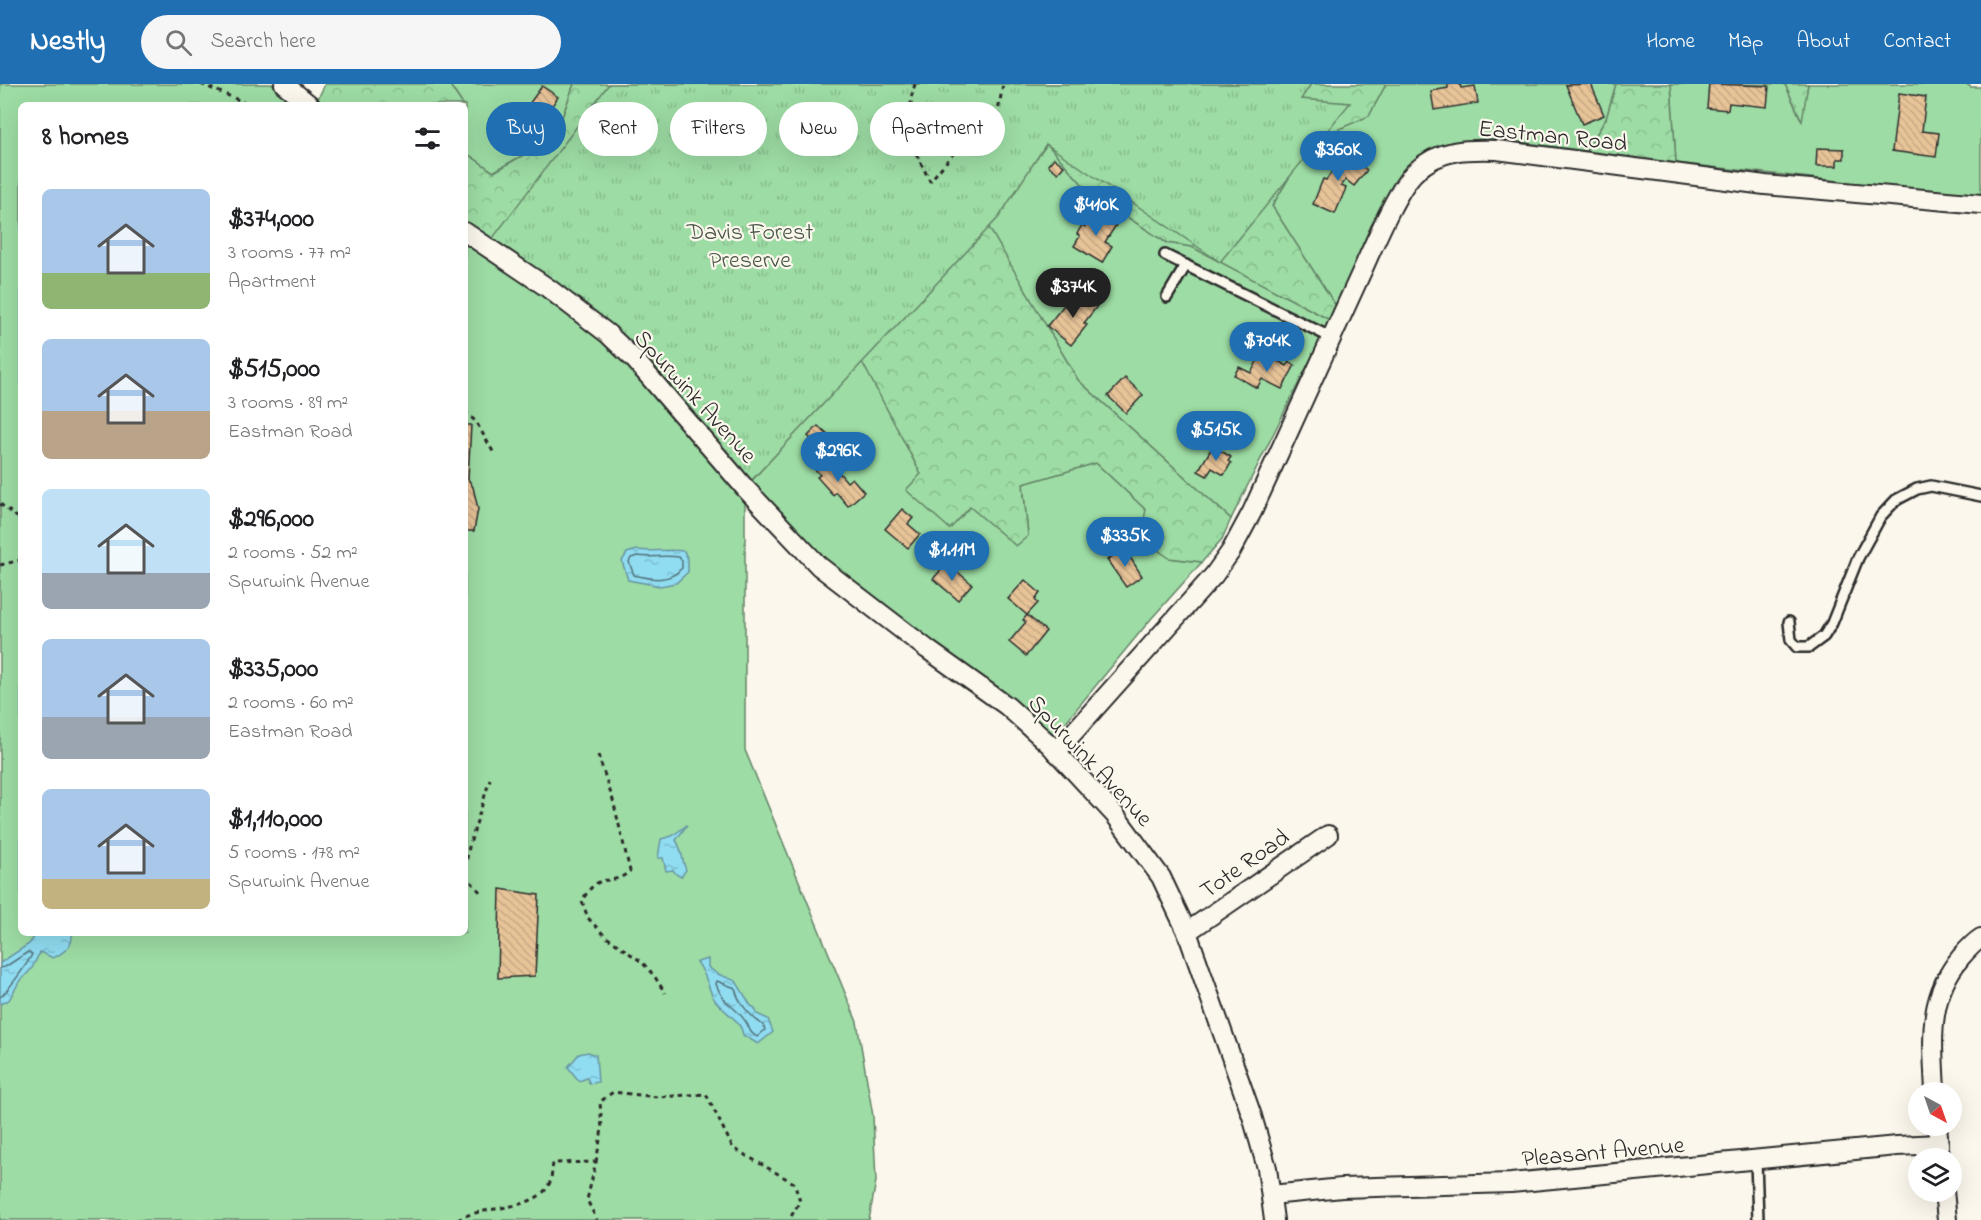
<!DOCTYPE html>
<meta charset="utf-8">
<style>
:root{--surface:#fff;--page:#f6f6f6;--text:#202124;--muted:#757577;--accent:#1f6fb2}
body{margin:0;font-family:"Indie Flower",sans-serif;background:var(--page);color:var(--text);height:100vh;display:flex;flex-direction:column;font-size:22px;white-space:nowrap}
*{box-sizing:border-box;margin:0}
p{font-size:20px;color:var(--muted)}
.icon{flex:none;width:33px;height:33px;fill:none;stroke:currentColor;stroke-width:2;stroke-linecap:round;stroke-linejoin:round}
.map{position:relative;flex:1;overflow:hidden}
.side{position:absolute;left:18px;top:18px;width:450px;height:834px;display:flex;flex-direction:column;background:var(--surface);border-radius:9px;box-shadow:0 6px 24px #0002}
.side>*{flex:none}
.top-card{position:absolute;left:486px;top:18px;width:570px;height:54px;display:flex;gap:12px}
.needle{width:39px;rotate:140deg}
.buttons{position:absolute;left:1908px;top:998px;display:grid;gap:12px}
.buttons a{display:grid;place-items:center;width:54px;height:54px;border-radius:50%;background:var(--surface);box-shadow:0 6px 24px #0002;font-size:30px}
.price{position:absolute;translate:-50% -51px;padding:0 14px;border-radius:21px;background:var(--accent);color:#fff;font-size:20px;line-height:39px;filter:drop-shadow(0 2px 3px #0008)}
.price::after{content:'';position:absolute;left:50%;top:36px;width:18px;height:14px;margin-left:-9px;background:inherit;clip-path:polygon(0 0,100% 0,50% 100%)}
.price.selected{background:#222;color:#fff}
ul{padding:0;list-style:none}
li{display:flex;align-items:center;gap:18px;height:150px;padding:0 24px}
li span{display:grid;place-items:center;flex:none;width:168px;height:120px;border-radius:9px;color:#555}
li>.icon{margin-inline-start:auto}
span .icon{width:72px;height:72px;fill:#fffc;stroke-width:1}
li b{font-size:26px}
h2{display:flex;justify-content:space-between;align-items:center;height:72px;padding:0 24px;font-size:26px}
.tag{padding:0 21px;border-radius:27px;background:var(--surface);box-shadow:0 6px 24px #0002;font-size:21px;line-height:54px}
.tag.selected{background:var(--accent);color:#fff}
header{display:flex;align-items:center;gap:36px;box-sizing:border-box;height:84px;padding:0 30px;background:var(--accent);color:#fff}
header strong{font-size:28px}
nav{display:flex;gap:33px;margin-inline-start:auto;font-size:21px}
.search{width:420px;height:54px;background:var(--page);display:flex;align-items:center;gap:15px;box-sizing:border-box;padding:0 21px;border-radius:33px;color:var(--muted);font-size:22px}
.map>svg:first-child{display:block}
.grass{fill:#9ddca4;stroke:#648468;stroke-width:1.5}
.forest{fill:url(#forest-crowns);stroke:#648468;stroke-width:1.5}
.park{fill:url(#park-tufts);stroke:#648468;stroke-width:1.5}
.water{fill:url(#water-ripples);stroke:#6895a2;stroke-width:1.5}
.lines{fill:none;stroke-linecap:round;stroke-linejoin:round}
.shore{stroke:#53727a;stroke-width:1.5}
.building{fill:url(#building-back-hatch);stroke:#2b2b2b;stroke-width:1.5}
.lane-casing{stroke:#2b2b2b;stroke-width:14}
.street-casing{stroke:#2b2b2b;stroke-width:22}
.path{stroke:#2b2b2b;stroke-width:3;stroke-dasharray:4.5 4.5;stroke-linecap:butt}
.lane{stroke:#fbf7ec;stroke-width:9}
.street{stroke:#fbf7ec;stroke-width:18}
.labels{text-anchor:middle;stroke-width:4.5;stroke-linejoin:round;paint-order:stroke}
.street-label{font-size:24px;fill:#2b2b2b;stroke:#fbf7ec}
.park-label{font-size:24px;fill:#485749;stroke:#fbf7ec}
</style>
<header>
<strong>Nestly</strong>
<div class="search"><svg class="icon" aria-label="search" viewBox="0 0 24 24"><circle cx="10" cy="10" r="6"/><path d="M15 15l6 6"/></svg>Search here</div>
<nav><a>Home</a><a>Map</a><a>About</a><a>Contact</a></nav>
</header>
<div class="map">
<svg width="1981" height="1136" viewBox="0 0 1981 1136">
<defs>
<pattern id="forest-crowns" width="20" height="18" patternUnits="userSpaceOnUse" patternTransform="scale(1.5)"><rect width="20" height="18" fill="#9ddca4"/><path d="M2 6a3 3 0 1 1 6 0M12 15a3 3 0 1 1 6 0" fill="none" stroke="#87bd8d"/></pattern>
<pattern id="park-tufts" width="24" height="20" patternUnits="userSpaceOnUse" patternTransform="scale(1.5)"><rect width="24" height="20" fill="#9ddca4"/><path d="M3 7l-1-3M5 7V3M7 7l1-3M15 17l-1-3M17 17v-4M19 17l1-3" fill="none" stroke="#87bd8d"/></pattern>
<pattern id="water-ripples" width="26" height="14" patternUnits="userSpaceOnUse" patternTransform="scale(1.5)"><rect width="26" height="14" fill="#90dcf1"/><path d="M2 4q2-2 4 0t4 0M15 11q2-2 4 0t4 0" fill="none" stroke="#7cbdcf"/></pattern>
<pattern id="building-back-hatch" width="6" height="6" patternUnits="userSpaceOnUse" patternTransform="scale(1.5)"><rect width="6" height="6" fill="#e7c398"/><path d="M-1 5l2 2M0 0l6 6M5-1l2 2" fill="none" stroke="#c6a883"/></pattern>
</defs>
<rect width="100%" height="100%" fill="#fbf7ec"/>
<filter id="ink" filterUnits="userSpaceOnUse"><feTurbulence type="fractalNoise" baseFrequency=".0167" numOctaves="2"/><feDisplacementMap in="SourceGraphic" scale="12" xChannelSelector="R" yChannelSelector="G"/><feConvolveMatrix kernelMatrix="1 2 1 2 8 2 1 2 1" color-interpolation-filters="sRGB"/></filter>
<g filter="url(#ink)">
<g class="grass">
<polygon points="0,0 284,0 310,21 21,21 21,849 465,849 465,148 608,250 745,404 745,666 857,938 873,1032 876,1097 869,1136 0,1136"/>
<polygon points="449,0 574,0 555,53 493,88 465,68 465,21 463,21"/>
<polygon points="1386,0 1616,0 1606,35 1586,67 1488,54 1457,60 1394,104 1336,222 1272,122 1311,57 1369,32"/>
<polygon points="1671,0 1785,0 1801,36 1808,0 1966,0 1971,3 1981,3 1981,111 1891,103 1676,79"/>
<polygon points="1047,60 1090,109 1167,159 1192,163 1330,236 1231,435 1078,296 987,142"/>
<polygon points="862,276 949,445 970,423 1028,451 1023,400 1096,379 1146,426 1169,474 1202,478 1151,535 1060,645 1049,650 830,481 750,398"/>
</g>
<g class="forest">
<polygon points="325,0 449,0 463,21 315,21"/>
<polygon points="574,0 1386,0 1369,32 1311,57 1272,122 1336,222 1330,236 1192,163 1167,159 1090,109 1047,60 988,142 1078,296 1231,435 1222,455 1202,478 1169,474 1140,453 1146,426 1096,379 1023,400 1028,452 1016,462 970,423 950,445 906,406 921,390 861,276 745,404 635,276 465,148 465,62 465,68 494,88 555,53"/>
<polygon points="1616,0 1671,0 1676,79 1586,67 1606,35"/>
<polygon points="1785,0 1808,0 1802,37"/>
</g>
<polygon class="park" points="609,0 1311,0 1301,15 1350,19 1220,178 1046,60 999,133 750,398 635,276 486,163"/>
<g class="water">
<path d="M637 466C652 468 668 465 684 467L688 476V488L676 499 660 502 628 496 622 477 627 469Z"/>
<path d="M687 741 676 756C683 767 681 774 686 786L681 793 676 790 673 786 666 787 663 774H658L661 755 672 752Z"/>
<path d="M37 849H72C74 862 63 869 53 874L40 868 32 884 18 900 9 916 0 920V879L29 860Z"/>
<path d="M708 875V883L718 890 736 897 751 922 755 924 757 930 768 935 773 948 758 960 743 951C740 933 721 928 713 913 707 901 706 889 697 878Z"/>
<polygon points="588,968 596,971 598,998 590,1000 587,994 579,997 568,983 579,970"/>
</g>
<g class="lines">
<g class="shore">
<path d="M637 472C651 474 664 471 679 473L682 477V484C669 499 652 495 634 491L629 478 631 474Z"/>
<path d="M0 884 5 883 28 868 32 870C30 876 6 910 0 913"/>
<path d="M717 897 735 904C738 919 751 933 763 941L765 946 757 953C748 947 751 946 746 938 735 921 724 922 716 900Z"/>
</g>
</g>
<g class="building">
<polygon points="1448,0 1460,0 1461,4 1475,2 1478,19 1434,26 1431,7 1448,4"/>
<polygon points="1591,0 1604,31 1582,40 1566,1"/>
<polygon points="1709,0 1769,2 1767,23 1729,19 1728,26 1707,24"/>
<polygon points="542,2 558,13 535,46 519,34"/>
<polygon points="1899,9 1926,13 1922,47 1939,49 1936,73 1892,67"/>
<polygon points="1817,64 1844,65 1844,75 1837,75 1837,82 1816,82"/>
<polygon points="1344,67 1367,86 1354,102 1346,96 1341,102 1346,104 1335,130 1313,120 1323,95 1326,96 1334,85 1331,83"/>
<polygon points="1054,74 1064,82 1058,89 1048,81"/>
<polygon points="1094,128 1116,141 1105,158 1112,162 1102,179 1074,162 1080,152 1077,150 1082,141 1085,143"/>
<polygon points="1082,209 1097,222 1084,239 1087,241 1071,261 1047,242 1064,221 1069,225"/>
<polygon points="1265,270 1287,282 1289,278 1295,281 1282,305 1262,295 1257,304 1234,291 1239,283 1251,289 1259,274 1262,276"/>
<polygon points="1125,294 1143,311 1126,329 1108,312"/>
<polygon points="465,341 471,341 468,395 473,403 478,425 474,447 465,447"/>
<polygon points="818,342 831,354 820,365 808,352"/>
<polygon points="1213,362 1231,373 1228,377 1231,379 1224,391 1212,384 1207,392 1198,387"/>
<polygon points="824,375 829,380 831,379 847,398 852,394 864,408 848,422 836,408 833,411 817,393 820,391 814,384"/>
<polygon points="902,425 913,434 908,440 920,450 908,464 885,445"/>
<polygon points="1124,464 1142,492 1126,503 1107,476"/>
<polygon points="947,479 972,500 958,516 933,495"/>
<polygon points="1025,496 1040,509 1035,516 1038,519 1027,531 1008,515"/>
<polygon points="1027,531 1046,547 1026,572 1009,558 1026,538 1023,536"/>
<polygon points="500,805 539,811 535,892 498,894"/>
</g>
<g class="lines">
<defs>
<g id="lane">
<polyline points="1165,171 1332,254"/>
<polyline points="1167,213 1186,181"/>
<polyline points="1789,538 1791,556 1797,563 1809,563 1824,552 1832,539 1858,474 1881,432 1896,416 1917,405 1931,402 1981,412"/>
<polyline points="1756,1077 1758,1136"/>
</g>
<g id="street">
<polyline points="284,0 310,21"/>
<polyline points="465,148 548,204 608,250 635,276 745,404 819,482 927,565 1007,622 1049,660 1115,731 1161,793 1187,848 1252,1032 1267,1084 1274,1136"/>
<path d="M1056 668 1214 491 1231 467 1252 428C1289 348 1325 267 1362 187 1373 163 1397 104 1416 87 1440 65 1466 65 1497 66L1765 101 1981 120"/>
<polyline points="1187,848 1328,751"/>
<path d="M1935 1008C1933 958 1926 915 1961 873 1967 866 1973 859 1981 854"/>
<polyline points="1937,1041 1940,1074"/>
<polyline points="1944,1107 1947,1136"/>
<polyline points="1271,1111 1342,1104 1511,1099 1897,1062 1939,1060"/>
</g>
</defs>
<use href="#lane" class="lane-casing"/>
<use href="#street" class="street-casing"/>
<g class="path">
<polyline points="201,0 250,21"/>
<polyline points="915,0 911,14 912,62 930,97 969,51 996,39 1003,0"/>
<polyline points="465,327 476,338 495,371"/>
<polyline points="0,420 21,436"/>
<polyline points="0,481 21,476"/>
<path d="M598 671 613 716 630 787C610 805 600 784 582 817L588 834 605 852 642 878 655 893 665 909"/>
<polyline points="465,784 469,763 490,695"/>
<polyline points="465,791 482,810"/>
<polyline points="596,1078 602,1045 600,1018 613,1008 657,1013 706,1010 733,1064 794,1099 800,1117 789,1136"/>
<path d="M458 1136C482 1120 538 1129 550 1098 552 1092 552 1085 553 1079L596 1078 587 1116 597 1136"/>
</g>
<use href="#lane" class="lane"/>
<use href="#street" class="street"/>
</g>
</g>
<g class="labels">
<g class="street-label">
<text transform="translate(1553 51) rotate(6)" y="8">Eastman Road</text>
<text transform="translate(696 312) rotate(48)" y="8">Spurwink Avenue</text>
<text transform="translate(1091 676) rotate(47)" y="8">Spurwink Avenue</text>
<text transform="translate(1244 779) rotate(-35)" y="8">Tote Road</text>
<text transform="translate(1603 1067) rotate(-5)" y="8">Pleasant Avenue</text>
</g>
<g class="park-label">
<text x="750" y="155">Davis Forest<tspan x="750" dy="28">Preserve</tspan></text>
</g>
</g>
</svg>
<div class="buttons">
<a><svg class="needle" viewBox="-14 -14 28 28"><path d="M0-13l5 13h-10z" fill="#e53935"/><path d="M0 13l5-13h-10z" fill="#757577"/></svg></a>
<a><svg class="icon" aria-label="layers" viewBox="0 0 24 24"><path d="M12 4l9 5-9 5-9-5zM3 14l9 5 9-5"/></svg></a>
</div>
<b class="price" style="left:1338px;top:98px">$360K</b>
<b class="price" style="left:1096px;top:153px">$410K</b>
<b class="price selected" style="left:1073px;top:235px">$374K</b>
<b class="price" style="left:1267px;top:289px">$704K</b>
<b class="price" style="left:1216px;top:378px">$515K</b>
<b class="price" style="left:838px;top:399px">$296K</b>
<b class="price" style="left:1125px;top:484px">$335K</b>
<b class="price" style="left:952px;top:498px">$1.11M</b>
<div class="top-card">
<a class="tag selected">Buy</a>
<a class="tag">Rent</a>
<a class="tag">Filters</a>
<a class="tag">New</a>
<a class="tag">Apartment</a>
</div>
<section class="side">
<h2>8 homes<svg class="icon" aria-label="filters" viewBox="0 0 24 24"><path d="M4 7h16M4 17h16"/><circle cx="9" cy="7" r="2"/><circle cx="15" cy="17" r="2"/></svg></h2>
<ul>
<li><span style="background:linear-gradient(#a9c7e8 70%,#8fb573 0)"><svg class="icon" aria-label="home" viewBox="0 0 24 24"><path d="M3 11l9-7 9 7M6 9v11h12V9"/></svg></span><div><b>$374,000</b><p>3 rooms · 77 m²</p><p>Apartment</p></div></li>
<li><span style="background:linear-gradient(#a9c7e8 60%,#b9a48a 0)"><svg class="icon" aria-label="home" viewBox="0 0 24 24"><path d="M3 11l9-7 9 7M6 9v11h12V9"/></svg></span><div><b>$515,000</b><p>3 rooms · 89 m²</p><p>Eastman Road</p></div></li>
<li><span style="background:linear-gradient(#bfe0f5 70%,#9aa5b1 0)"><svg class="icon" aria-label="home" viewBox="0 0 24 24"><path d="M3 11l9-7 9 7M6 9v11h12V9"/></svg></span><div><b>$296,000</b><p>2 rooms · 52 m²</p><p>Spurwink Avenue</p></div></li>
<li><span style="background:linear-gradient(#a9c7e8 65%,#9aa5b1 0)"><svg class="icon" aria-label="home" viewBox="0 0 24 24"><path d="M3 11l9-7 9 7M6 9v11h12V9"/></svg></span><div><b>$335,000</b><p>2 rooms · 60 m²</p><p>Eastman Road</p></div></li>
<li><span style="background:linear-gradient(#a9c7e8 75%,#c2b280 0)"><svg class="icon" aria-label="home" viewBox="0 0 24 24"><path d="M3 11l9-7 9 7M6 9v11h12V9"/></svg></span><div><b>$1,110,000</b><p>5 rooms · 178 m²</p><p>Spurwink Avenue</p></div></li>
</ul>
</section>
</div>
